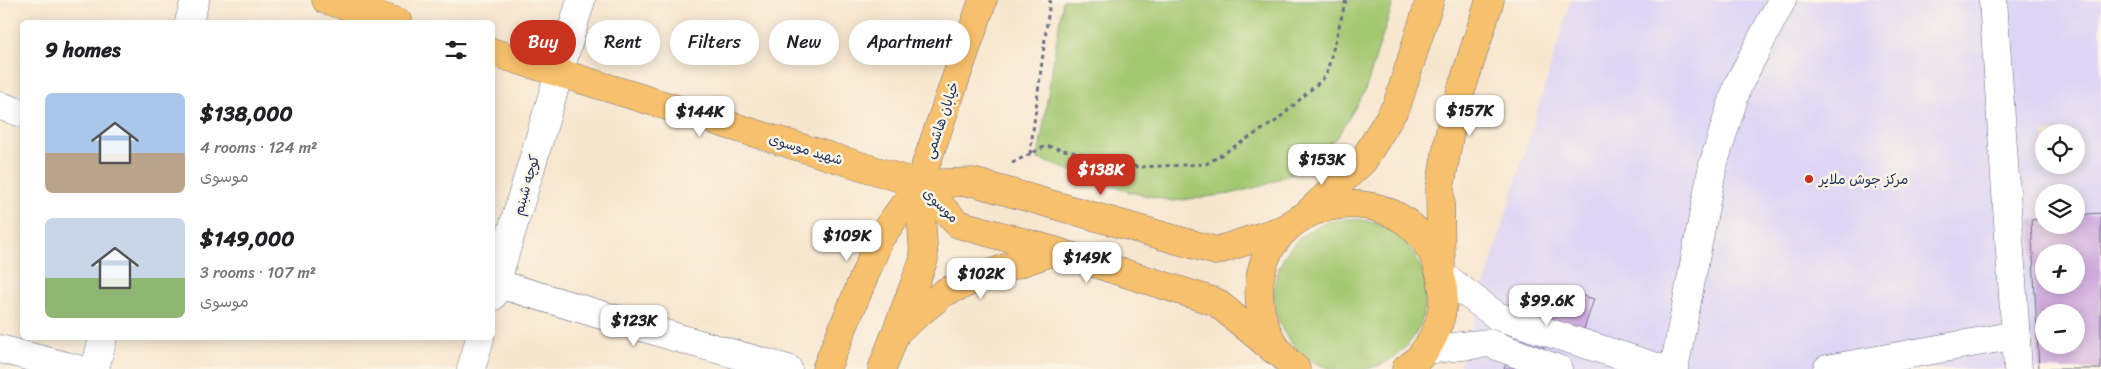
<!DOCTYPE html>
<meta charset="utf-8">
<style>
:root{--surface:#fff;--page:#f2f2f2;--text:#202124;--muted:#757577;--accent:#c8321e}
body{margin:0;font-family:Sriracha,"Playpen Sans Arabic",sans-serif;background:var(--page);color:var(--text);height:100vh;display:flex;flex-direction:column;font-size:19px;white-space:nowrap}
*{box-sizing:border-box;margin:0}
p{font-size:16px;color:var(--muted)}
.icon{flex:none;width:28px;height:28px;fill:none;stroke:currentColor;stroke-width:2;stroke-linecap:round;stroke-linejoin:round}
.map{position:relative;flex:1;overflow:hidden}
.details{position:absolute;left:20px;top:20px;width:475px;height:320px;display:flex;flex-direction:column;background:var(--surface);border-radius:8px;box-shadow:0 2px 12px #0003}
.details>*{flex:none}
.banner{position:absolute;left:510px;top:20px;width:475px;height:45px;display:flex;gap:10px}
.controls{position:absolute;left:2035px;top:124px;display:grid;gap:10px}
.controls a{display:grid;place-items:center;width:50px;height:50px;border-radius:50%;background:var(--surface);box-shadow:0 2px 12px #0003;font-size:25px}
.price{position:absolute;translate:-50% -42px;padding:0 11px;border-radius:10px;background:#fff;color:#222;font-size:16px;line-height:32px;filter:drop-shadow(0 1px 2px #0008)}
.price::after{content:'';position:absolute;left:50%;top:30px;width:15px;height:11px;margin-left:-8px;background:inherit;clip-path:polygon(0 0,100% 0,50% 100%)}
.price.active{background:var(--accent);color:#fff}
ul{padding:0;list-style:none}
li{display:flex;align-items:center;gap:15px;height:125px;padding:0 25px}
li span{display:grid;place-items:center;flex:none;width:140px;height:100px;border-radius:8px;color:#555}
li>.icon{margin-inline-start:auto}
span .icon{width:60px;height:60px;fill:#fffc;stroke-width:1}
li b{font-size:21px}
h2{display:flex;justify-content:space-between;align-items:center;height:60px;padding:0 25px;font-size:21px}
.pill{padding:0 18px;border-radius:22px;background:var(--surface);box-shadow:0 2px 12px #0003;font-size:18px;line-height:45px}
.pill.active{background:var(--accent);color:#fff}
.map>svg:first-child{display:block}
.built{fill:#ded5f5;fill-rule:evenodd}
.green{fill:#a4c871;stroke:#607c68}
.building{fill:#cba2df;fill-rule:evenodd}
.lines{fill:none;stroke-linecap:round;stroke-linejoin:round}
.minor-casing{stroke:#686f86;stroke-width:29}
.major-casing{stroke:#686f86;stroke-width:29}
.path{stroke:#686f86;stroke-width:3;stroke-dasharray:4 4;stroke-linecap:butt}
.minor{stroke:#fff;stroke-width:28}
.major{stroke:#f7c06c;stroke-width:28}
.poi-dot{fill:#c8321e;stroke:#fcf5e5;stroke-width:2}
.labels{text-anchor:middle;stroke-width:5;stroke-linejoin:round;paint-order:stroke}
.street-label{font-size:14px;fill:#1b2f5e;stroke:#fcf5e5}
.poi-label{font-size:14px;fill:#1b2f5e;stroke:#fcf5e5;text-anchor:start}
</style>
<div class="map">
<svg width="2101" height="369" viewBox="0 0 2101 369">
<rect width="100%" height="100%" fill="#fcf5e5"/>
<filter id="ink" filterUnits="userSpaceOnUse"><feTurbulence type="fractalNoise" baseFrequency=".02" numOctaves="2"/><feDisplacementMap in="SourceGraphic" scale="10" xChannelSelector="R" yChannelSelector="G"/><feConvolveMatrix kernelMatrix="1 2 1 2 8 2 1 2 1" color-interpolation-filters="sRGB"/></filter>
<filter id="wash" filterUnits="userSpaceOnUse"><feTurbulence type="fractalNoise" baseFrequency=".0096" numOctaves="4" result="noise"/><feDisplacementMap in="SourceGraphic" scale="20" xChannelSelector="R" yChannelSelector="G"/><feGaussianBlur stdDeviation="1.12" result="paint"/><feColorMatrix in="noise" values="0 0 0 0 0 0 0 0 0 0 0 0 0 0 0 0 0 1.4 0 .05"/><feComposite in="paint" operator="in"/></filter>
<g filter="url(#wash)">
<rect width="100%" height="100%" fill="#f7e6cf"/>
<path class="built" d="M1571 0H2101V369H1459ZM2044 132H2076V165H2044ZM2044 192H2076V225H2044ZM2044 252H2076V285H2044ZM2044 312H2076V345H2044Z"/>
<g class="green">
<polygon points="1063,0 1394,0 1365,91 1338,136 1299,170 1265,185 1230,194 1173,201 1129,192 1038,159"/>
<circle cx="1350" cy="295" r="76"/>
</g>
<g id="blocks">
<g class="building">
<path d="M2101 213V369H2039L2031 220 2044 219V225H2076V215ZM2044 252H2076V285H2044ZM2044 312H2076V345H2044Z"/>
<polygon points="1566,291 1594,299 1581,338 1550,328 1536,369 1504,369 1524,310"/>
</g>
</g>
</g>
<g filter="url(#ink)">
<use href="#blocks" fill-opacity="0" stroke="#686f86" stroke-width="1"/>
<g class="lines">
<defs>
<g id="minor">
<polyline points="1993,0 2018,369"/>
<polyline points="189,22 195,0"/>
<polyline points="0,106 22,113"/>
<polyline points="1441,274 1497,316 1663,369"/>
<polyline points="492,282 685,340 788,369"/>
<polyline points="492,297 581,0"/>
<polyline points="0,349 78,369"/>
<polyline points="1425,350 1489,343 1558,369"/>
<polyline points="95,369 103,338"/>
<polyline points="471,369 480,338"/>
<polyline points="1674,369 1713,165 1738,85 1782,0"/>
<polyline points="1827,369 2016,335"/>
</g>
<g id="major">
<polyline points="326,0 398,22"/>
<polyline points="492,52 919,184 973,182 1216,251 1287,228"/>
<polyline points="919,184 958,224 1055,251 1216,302 1274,350"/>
<polyline points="1310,211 1363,161 1397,105 1430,0"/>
<polyline points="1441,267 1440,189 1452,119 1490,0"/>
<polyline points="898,330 945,292 994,272 1055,251"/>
<polyline points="826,369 880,238 919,184 983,0"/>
<polyline points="882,369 924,259 919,184"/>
<path d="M1296 369C1276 352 1263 331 1260 305 1246 187 1426 162 1443 289 1446 318 1430 353 1406 369"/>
</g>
</defs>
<use href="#minor" class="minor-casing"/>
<use href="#major" class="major-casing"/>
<g class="path">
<polyline points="1030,154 1050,0"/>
<polyline points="1012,163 1046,146 1138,167 1206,164 1276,121 1326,76 1346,0"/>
</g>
<use href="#minor" class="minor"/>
<use href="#major" class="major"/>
</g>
</g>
<circle class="poi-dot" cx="1809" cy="179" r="5"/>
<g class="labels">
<g class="street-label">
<text transform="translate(941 120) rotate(-71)" y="5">خیابان هاشمی</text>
<text transform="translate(806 149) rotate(17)" y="5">شهید موسوی</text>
<text transform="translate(526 185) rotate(-74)" y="5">کوچه شبنم</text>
<text transform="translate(941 205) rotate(44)" y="5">موسوی</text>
</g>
<g class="poi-label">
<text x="1819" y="184">مرکز جوش ملایر</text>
</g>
</g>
</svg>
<div class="controls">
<a><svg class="icon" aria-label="locate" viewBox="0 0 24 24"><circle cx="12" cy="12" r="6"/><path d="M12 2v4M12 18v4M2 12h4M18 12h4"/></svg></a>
<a><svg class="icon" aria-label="layers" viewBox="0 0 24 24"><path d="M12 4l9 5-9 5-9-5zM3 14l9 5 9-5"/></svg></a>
<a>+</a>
<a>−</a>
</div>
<b class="price" style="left:1470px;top:137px">$157K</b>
<b class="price" style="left:700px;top:138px">$144K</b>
<b class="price" style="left:1322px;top:186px">$153K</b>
<b class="price active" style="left:1101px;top:196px">$138K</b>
<b class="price" style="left:847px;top:262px">$109K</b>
<b class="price" style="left:1087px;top:284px">$149K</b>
<b class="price" style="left:981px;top:300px">$102K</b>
<b class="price" style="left:1547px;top:327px">$99.6K</b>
<b class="price" style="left:634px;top:347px">$123K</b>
<div class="banner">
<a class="pill active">Buy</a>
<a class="pill">Rent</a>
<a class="pill">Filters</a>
<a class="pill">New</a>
<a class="pill">Apartment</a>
</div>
<section class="details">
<h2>9 homes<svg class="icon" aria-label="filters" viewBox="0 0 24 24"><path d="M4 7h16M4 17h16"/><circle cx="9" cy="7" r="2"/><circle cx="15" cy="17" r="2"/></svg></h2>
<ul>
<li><span style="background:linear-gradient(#a9c7e8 60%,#b9a48a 0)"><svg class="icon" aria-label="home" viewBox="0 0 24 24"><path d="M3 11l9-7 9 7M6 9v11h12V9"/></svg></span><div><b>$138,000</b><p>4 rooms · 124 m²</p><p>موسوی</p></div></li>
<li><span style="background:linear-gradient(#c9d6e8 60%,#8fb573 0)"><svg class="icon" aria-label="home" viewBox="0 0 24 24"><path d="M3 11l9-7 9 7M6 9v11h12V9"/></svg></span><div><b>$149,000</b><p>3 rooms · 107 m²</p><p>موسوی</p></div></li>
</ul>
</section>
</div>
